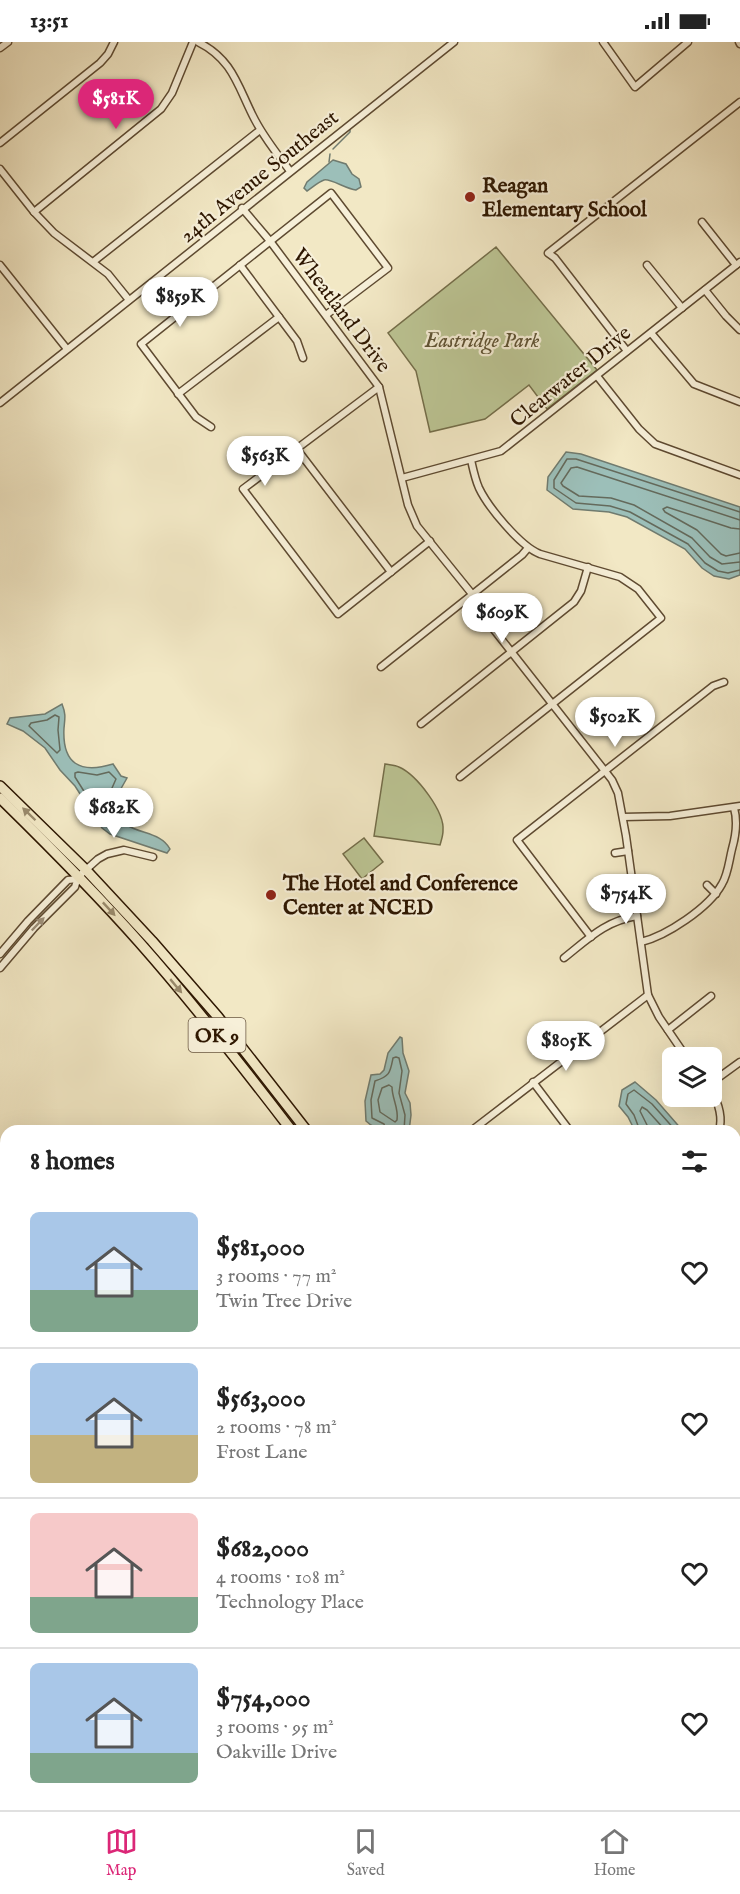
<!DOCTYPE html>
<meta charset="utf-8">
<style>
:root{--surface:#fff;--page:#f2f2f2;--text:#222;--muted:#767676;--line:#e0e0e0;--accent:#db2777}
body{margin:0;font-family:"IM FELL English",serif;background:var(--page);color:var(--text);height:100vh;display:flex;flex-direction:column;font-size:22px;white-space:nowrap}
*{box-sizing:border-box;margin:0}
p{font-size:20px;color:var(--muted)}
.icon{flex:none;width:33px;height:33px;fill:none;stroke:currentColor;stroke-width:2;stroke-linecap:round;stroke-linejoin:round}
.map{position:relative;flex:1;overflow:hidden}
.drawer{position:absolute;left:0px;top:1083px;width:741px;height:686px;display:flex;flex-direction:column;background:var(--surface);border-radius:18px 18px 0 0;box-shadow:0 6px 24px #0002}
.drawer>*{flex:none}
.buttons{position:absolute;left:662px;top:1005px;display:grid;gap:12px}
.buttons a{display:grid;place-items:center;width:60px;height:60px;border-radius:9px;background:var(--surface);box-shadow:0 6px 24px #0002;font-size:30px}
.price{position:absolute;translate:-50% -51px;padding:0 14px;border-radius:21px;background:#fff;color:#222;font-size:20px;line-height:39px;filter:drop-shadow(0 2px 3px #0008)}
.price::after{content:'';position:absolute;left:50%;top:36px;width:18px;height:14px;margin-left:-9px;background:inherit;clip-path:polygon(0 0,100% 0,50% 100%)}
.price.current{background:var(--accent);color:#fff}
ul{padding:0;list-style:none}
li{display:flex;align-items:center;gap:18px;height:150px;padding:0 30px}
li+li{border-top:2px solid var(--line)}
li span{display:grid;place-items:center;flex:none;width:168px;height:120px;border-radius:9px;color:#555}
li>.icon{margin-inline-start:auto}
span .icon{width:72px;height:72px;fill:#fffc;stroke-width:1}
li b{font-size:26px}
h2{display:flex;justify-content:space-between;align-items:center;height:72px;padding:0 30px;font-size:26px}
.status{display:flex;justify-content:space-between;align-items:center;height:42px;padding:0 30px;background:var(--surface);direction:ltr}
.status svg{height:16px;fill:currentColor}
.tab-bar{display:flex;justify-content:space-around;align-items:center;height:84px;border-top:2px solid var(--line);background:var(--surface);font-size:16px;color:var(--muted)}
.tab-bar a{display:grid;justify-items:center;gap:3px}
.tab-bar .current{color:var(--accent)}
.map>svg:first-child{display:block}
.green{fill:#bcc594;stroke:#746e4a;stroke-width:1.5}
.water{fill:#9cbfb9;stroke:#707b6f;stroke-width:1.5}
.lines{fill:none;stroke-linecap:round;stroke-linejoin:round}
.shore{stroke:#646a5c;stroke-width:1.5}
.stream{stroke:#707b6f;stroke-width:1.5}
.minor-casing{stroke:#5e4a31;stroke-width:9}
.highway-casing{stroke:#2d1600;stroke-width:12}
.minor{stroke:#f7f0d9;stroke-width:6}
.highway{stroke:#f2e8c5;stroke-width:9}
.oneway{fill:#998a6c}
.oneway2{fill:#9c8e77}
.poi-dot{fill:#8f2418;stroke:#f7f0d9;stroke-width:2}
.labels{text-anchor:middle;stroke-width:4.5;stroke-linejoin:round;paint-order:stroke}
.shield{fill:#f7f0d9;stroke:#6a5741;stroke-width:1.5}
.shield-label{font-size:20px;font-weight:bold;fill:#2d1600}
.street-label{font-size:21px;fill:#2d1600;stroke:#f7f0d9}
.poi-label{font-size:21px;font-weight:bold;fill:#2d1600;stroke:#f7f0d9;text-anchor:start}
.park-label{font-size:21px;font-style:italic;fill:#5f5334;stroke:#f7f0d9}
</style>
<div class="status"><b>13:51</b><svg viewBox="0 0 49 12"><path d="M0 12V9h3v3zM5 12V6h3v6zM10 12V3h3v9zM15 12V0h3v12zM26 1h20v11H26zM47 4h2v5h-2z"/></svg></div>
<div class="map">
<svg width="740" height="1768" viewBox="0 0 740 1768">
<rect width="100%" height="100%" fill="#f2e8c5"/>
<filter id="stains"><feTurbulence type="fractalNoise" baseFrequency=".00333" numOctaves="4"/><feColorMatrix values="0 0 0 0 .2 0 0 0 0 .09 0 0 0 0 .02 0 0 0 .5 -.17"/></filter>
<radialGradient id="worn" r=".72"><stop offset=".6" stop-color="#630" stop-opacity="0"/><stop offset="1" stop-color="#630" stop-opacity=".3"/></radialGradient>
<g class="green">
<polygon points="496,205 597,328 547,367 529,343 485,377 430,390 416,329 388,291"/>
<path d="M385 722C390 723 395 723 399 725 417 733 445 770 443 789 443 794 441 799 440 803L374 794Z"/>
<polygon points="364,796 383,820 362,837 343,812"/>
<polygon points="26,1763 217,1763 210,1768 30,1768"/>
</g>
<g class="water">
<path d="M333 118 346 122 352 132 359 137 361 145 356 148C346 147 330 136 324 138 318 140 312 146 307 149L304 146 307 140Z"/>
<polygon points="566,410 581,412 740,465 740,533 729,537 714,534 702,526 685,507 627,475 609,470 573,467 547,448 548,435"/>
<path d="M62 662C66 672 65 676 64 686 62 722 80 732 113 722L121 734 127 736 110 766C127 796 158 785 170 807L167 811 110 792 102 786 75 744 60 728 45 706 23 689 7 682 10 676 45 672Z"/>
<path d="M400 995 402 996 403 1011 409 1029 405 1051 410 1061 411 1073 409 1089C394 1089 377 1090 366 1079L365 1059 371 1033 380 1032 384 1028 388 1011Z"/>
<polygon points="635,1040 656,1058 683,1089 635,1089 628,1075 619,1064 622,1048"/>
</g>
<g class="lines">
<g class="shore">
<polyline points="740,470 576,417 567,417 554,438 554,446 576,461 610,464 630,470 688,502 705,521 718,529 728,531 740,528"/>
<polyline points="740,478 577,425 571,426 561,441 563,444 579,454 611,456 634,463 692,496 710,515 722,522 740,520"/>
<polyline points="740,487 731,486 667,465 663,467 665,470 697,488 721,512 726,514 740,511"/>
<polygon points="55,673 59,675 58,688 60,708 57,711 29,684 31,681 47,678"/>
<polygon points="78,730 97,733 109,730 116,737 104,764 106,773 105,776 99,773 75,735 75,731"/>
<path d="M389 1043 392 1045C392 1057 399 1066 397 1078L395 1080 380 1070 378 1058 382 1046Z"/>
<path d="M386 1089 384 1082 372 1076 371 1058 375 1039C390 1034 390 1031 393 1016L396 1015 399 1016 402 1029 399 1051 405 1073 404 1089"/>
<polyline points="640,1089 634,1073 626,1062 628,1052 634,1048 652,1062 676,1089"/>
<polyline points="648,1089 647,1083 640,1069 642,1065 647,1068 666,1089"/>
</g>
<g class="stream">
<polyline points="333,107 350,90 350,87"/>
<polyline points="329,120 330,112"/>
<polyline points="0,1181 6,1183"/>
<polyline points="735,1187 740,1183"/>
<polyline points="456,1768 459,1762"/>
</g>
<defs>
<g id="minor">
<path d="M198 0C234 18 238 46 255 78 265 97 278 113 290 129"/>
<polyline points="603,0 635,45 688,0"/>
<polyline points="739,0 740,2"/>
<polyline points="0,6 8,0"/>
<polyline points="0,101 100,21 108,12 114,0"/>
<polyline points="0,127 34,170 54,191 108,232 129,258"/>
<polyline points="242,166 270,199 379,345 408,463 417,484 472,552 491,584 612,738 618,751 626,794 648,953 659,975 687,1016"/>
<polyline points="34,170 161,67 172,51 193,0"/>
<polyline points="702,180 736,223"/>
<polyline points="93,220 260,88"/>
<polyline points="0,223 67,307"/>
<polyline points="240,223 297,299 303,316"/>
<polyline points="647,223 682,266"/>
<polyline points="705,248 726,274 740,288"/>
<polyline points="651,291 694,342 740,360"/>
<polyline points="627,309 555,216 548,211 740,60"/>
<polyline points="597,334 639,387 655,402 740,433"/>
<polyline points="379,345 243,447 338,572 430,499"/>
<polyline points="178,352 279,275"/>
<polyline points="0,361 454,0"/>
<polyline points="211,385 196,375 141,302 331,151 388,226 326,273"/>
<polyline points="296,406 391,530"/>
<polyline points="402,436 501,409 740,220"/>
<polyline points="381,625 522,513 528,506"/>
<polyline points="421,682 574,560 581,549 588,525"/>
<path d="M460 735 661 576 638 547 620 535 540 512C520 504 488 465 479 446 475 437 473 427 471 418"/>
<polyline points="623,775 670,774 740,764"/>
<polyline points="615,811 628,809"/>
<polyline points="707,843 716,852"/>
<polyline points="591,895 517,798 713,644 724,640"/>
<path d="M641 900C666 894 709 866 722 842 728 832 729 819 732 807 736 793 738 780 734 766"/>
<polyline points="0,912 28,879 68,838 77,837"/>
<path d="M564 916C588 897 605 879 637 874"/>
<polyline points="0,926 34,886 75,845 78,835 98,817 107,812 124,808 153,815"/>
<polyline points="668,988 711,954"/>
<polyline points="533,1040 570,1089"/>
<polyline points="711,1041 740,1020"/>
<path d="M711 1048C718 1060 723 1075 719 1089"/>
<polyline points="471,1089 648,953"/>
<polyline points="0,1304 6,1299"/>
<polyline points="735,1383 740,1379"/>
<polyline points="735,1489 740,1495"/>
<polyline points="247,1768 255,1762"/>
</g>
<g id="highway">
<polyline points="0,744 86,828 152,899 218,975 307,1089"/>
<path d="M0 756C48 803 95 850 140 901 193 961 243 1025 292 1089"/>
<polyline points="735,1647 740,1654"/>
<polyline points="735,1664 740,1670"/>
</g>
</defs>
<use href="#minor" class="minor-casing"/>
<use href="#highway" class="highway-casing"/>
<use href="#minor" class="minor"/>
<use href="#highway" class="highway"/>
</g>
<defs><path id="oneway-solid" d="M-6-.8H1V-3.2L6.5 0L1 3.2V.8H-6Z" transform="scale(1.5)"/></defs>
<g class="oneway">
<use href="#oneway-solid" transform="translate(29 772) rotate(-136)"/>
<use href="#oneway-solid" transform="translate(109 867) rotate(47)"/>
<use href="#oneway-solid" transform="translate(176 944) rotate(50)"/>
</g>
<use class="oneway2" href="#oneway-solid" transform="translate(38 882) rotate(-46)"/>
<g class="poi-dot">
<circle cx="470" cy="155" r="6"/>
<circle cx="271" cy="853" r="6"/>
</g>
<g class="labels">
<rect class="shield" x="188.5" y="976" width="57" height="34" rx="4.5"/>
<g class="shield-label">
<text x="217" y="1000">OK 9</text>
</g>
<g class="street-label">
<text transform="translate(259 134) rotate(-39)" y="7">24th Avenue Southeast</text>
<text transform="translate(342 268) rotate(53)" y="7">Wheatland Drive</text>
<text transform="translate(570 334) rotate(-39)" y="7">Clearwater Drive</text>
</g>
<g class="poi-label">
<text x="482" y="150">Reagan<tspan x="482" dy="24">Elementary School</tspan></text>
<text x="283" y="848">The Hotel and Conference<tspan x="283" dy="24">Center at NCED</tspan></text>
</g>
<g class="park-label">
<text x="482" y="305">Eastridge Park</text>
</g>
</g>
<rect width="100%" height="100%" filter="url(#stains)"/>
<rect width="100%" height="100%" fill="url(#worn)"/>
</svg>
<div class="buttons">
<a><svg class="icon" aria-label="layers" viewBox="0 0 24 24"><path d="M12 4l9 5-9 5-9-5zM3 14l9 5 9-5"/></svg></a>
</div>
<b class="price current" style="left:116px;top:88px">$581K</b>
<b class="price" style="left:180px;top:286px">$859K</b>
<b class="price" style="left:265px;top:445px">$563K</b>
<b class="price" style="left:502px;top:602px">$609K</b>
<b class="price" style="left:615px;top:706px">$502K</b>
<b class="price" style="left:114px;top:797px">$682K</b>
<b class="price" style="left:626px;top:883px">$754K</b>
<b class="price" style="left:566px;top:1030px">$805K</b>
<section class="drawer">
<h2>8 homes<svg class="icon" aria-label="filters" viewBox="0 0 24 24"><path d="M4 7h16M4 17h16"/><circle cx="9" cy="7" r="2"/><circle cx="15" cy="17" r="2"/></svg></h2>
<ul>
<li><span style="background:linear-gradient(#a9c7e8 65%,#7fa58c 0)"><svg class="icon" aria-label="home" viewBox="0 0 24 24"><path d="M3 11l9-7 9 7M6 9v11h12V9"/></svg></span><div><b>$581,000</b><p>3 rooms · 77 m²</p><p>Twin Tree Drive</p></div><svg class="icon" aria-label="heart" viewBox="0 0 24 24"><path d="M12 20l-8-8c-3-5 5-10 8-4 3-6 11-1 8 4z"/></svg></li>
<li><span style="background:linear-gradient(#a9c7e8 60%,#c2b280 0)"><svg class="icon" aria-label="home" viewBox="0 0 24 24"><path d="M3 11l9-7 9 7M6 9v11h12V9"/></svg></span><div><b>$563,000</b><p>2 rooms · 78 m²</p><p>Frost Lane</p></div><svg class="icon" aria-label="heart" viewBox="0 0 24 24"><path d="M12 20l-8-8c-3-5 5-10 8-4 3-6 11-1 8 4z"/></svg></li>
<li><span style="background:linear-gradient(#f6c9c9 70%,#7fa58c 0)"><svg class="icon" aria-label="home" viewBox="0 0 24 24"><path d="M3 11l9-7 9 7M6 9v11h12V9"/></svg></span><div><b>$682,000</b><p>4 rooms · 108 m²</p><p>Technology Place</p></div><svg class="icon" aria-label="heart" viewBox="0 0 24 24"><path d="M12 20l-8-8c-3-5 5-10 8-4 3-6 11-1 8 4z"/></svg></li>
<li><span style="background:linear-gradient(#a9c7e8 75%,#7fa58c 0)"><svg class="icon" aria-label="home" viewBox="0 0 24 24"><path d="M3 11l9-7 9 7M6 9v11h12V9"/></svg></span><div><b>$754,000</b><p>3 rooms · 95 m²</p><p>Oakville Drive</p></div><svg class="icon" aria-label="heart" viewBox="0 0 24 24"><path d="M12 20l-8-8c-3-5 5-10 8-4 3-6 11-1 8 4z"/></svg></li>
</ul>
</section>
</div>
<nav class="tab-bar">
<a class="current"><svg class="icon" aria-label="map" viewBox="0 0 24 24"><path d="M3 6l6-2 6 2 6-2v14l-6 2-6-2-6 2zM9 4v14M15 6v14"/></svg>Map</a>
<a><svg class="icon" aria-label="saved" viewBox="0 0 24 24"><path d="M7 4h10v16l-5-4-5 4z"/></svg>Saved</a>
<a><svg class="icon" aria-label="home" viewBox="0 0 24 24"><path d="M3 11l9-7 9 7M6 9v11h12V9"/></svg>Home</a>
</nav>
